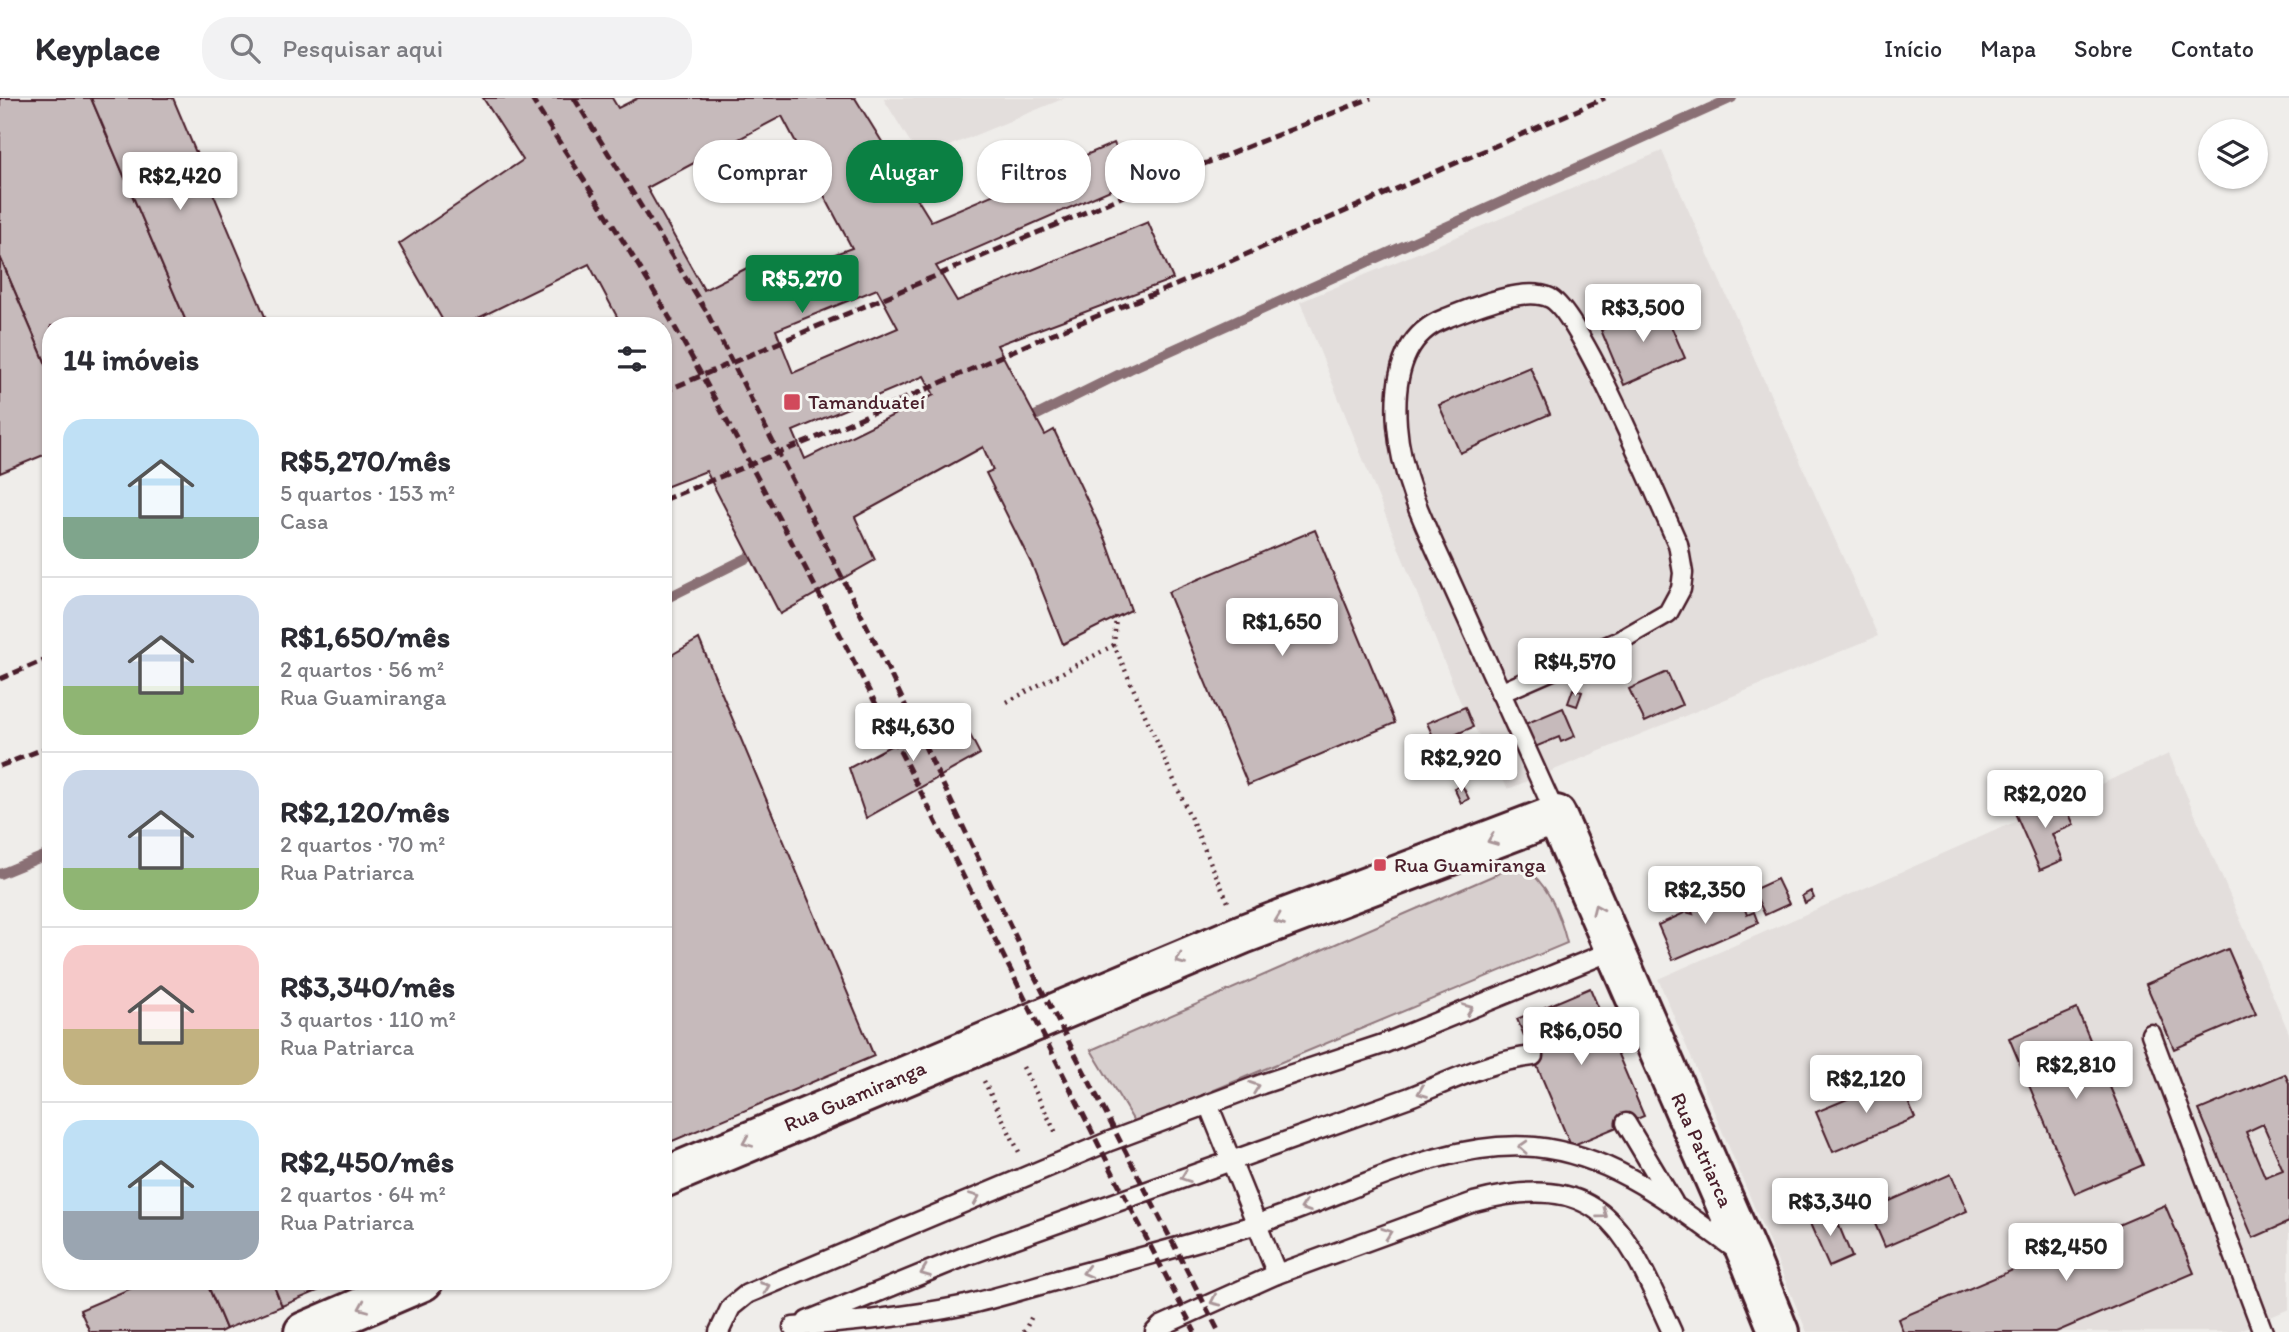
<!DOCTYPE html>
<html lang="pt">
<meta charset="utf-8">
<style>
:root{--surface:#fff;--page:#f2f2f3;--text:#2b2b33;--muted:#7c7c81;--line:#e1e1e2;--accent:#0b8043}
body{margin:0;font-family:Itim,sans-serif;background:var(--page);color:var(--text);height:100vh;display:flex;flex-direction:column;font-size:26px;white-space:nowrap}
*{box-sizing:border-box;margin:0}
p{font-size:23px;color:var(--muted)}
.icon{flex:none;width:38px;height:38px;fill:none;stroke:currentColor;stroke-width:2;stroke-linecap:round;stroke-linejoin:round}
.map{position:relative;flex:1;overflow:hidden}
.side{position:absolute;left:42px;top:219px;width:630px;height:973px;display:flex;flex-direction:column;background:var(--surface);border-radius:28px;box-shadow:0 2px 5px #0004}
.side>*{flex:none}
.guide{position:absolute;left:693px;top:42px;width:665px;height:63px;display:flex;gap:14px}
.controls{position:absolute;left:2198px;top:21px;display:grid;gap:14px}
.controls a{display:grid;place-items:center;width:70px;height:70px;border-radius:50%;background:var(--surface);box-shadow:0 2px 5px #0004;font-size:35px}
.price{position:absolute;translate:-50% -60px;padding:0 16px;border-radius:7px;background:#fff;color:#222;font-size:23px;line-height:46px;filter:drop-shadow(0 2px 4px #0008)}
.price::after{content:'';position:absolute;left:50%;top:42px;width:21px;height:16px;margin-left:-10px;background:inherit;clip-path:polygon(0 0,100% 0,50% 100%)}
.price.selected{background:var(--accent);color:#fff}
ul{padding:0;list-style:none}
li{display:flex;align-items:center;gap:21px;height:175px;padding:0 21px}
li+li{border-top:2px solid var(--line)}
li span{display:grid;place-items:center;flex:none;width:196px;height:140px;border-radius:21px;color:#555}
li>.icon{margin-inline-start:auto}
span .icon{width:84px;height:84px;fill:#fffc;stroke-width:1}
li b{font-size:30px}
h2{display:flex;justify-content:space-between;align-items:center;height:84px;padding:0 21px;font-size:30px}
.tag{padding:0 24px;border-radius:28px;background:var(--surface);box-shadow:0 2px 5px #0004;font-size:24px;line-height:63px}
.tag.selected{background:var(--accent);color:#fff}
header{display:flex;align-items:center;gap:42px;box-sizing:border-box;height:98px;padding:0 35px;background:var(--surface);border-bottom:2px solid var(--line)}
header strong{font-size:33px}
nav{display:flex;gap:38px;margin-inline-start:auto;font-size:24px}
.search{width:490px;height:63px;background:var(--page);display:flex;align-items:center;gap:18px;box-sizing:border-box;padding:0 24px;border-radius:28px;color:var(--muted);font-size:26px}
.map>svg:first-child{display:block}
.built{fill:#e3dedc}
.green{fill:#d7cfce;stroke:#90777c;stroke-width:2}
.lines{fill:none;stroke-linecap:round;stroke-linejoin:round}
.stream{stroke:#8a6f74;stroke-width:10}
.building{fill:#c6babb;stroke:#4a1f2b;stroke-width:2;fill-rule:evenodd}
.service-casing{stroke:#4a1f2b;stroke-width:23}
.tertiary-casing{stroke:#4a1f2b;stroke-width:44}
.path{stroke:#4a1f2b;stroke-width:4.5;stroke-dasharray:2 5;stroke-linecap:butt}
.service{stroke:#f6f6f2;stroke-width:18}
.tertiary{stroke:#f6f6f2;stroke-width:38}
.rail{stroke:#4a1f2b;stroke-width:5;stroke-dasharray:10 5;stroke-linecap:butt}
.oneway{stroke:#a99598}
.poi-dot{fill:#d1495b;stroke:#f6f6f2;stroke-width:2.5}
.labels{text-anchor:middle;stroke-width:6;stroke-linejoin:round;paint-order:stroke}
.poi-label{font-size:21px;fill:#4a1f2b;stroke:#f6f6f2;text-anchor:start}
.street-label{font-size:21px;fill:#4a1f2b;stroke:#f6f6f2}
</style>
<header>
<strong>Keyplace</strong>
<div class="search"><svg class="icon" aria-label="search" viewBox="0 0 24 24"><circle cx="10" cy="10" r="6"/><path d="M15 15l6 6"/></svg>Pesquisar aqui</div>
<nav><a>Início</a><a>Mapa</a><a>Sobre</a><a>Contato</a></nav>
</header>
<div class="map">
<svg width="2289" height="1234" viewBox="0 0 2289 1234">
<rect width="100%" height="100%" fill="#efedea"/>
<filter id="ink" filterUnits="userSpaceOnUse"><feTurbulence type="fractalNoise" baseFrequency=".0143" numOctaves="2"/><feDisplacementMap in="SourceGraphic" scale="14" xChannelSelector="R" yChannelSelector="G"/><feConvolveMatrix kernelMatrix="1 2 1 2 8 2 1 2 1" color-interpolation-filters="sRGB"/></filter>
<g filter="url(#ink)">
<g class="built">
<polygon points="883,0 1065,0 920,60"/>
<polygon points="1662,53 1878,538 1508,691 1460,603 1300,204"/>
<polygon points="2169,656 2289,935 2289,1211 2236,1234 1807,1234 1658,881"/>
</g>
<path class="green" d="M1520 766C1548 785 1559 813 1567 845L1135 1025 1091 952Z"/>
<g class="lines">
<g class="stream">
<polyline points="1023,324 1130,271 1732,0"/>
<polyline points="663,502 761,453"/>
<polyline points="0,776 51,755"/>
</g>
</g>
<g class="building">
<polygon points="0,0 91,0 188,228 51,228 51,278 0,159"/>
<polygon points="91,0 173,0 269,228 188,228"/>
<path d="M483 0H612L618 10 638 0H855L931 123 1114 45 1131 83 936 168 957 203 1148 124 1173 181 997 247 1045 337 1054 332 1106 442 1131 512 1063 546 1032 467 986 375 993 372 983 349 855 419 875 462 780 516 706 373 663 390V228H622L589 166 462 228H446L399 146 523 62ZM782 18 852 150 753 185 747 170 704 192 647 90ZM877 191 898 230 793 275 776 232ZM924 278 934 297 805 361 793 333Z"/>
<polygon points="0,159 51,278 51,354 0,375"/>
<polygon points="1661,205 1685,260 1624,287 1601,232"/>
<polygon points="1530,269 1550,316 1460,355 1439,307"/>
<polygon points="1315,432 1395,625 1248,687 1168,494"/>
<polygon points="699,541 874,958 663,1047 663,562"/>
<polygon points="1667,574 1682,607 1645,624 1629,591"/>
<polygon points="1573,591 1582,594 1577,608 1568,605"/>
<polygon points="1465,609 1473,629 1436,645 1427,625"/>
<polygon points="1563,610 1575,638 1561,644 1559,639 1535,649 1525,626"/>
<polygon points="957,612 980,656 866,720 849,670"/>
<polygon points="1462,687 1469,701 1461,705 1454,690"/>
<polygon points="2061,698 2074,727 2052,736 2063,762 2040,772 2015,715"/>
<polygon points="1777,781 1789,806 1765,817 1753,792"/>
<polygon points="1811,793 1814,800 1805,805 1802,798"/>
<polygon points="1743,795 1744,800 1726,807 1727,812 1743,806 1747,817 1754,814 1758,825 1673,862 1658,827 1686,814 1693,816 1690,808 1698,805 1701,811"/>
<polygon points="2228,851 2256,916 2174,951 2146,886"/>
<polygon points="1590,890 1644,1018 1571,1048 1517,921"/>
<polygon points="2077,911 2143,1067 2075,1096 2009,940"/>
<path d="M2285 976 2289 985V1124L2253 1140 2199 1012ZM2263 1026 2283 1072 2265 1079 2246 1034Z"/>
<polygon points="1898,980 1915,1020 1833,1054 1816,1014"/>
<polygon points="1951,1076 1967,1113 1885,1149 1869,1112"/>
<polygon points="2165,1107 2194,1175 2056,1234 1903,1234 1898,1221"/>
<polygon points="1832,1111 1852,1159 1829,1169 1808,1121"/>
<polygon points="148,1183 206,1183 226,1231 220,1234 90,1234 80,1212"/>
<polygon points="206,1183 272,1183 282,1208 226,1231"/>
<polygon points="272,1183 341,1183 282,1208"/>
</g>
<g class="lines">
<defs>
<g id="service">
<path d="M1500 595 1619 543 1668 515 1681 491 1683 475 1678 446C1659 405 1581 215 1550 200 1525 187 1469 211 1444 221 1400 238 1394 285 1397 327 1401 385 1431 439 1454 491 1488 566 1522 642 1556 717"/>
<polyline points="2151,936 2263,1234"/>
<polyline points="1208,1006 1277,1176"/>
<polyline points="1626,1025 1673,1104"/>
<path d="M807 1223 966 1158 1410 999C1450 983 1490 963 1533 958"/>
<path d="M793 1229C851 1224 908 1219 966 1207 1005 1198 1044 1185 1083 1175 1141 1159 1199 1144 1257 1126 1347 1098 1438 1041 1535 1049 1615 1057 1676 1109 1739 1154"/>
<polyline points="719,1234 731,1209 747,1196 1110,1043 1262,986 1383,946 1614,852"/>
<path d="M1155 1234 1161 1228 1277 1176 1474 1104C1604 1070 1625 1131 1672 1234"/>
</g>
<g id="tertiary">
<polyline points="663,1080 1243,836 1556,717 1750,1162 1779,1234"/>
<polyline points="304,1234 423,1183"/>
</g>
</defs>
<use href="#service" class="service-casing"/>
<use href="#tertiary" class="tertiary-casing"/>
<g class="path">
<polyline points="1116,518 1114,547 1228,804"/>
<polyline points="1007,604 1114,547"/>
<polyline points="1023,969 1057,1037"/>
<polyline points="984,983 1019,1054"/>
<polyline points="1024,1234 1033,1216"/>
</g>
<use href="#service" class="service"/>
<use href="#tertiary" class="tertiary"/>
<g class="rail">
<path d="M531 0C580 77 632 153 677 233 861 561 1021 901 1195 1234"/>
<polyline points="574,0 706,213 875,544 1032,873 1219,1234"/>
<polyline points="663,294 1133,94 1371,0"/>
<polyline points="663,402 813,341 1049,237 1176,187 1605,0"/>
<polyline points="0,581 51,559"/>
<polyline points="0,668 51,648"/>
</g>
</g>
<defs><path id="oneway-chevron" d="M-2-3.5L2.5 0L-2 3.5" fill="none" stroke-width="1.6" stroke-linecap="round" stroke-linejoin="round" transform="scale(1.75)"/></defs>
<g class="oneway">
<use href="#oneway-chevron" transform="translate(1492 742) rotate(159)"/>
<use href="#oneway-chevron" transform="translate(1597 811) rotate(-114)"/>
<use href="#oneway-chevron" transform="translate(1279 822) rotate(159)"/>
<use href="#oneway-chevron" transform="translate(1180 862) rotate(158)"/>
<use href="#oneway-chevron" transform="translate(1468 911) rotate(-22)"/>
<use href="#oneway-chevron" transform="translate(1255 989) rotate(-19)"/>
<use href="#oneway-chevron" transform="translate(1422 994) rotate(158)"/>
<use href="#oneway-chevron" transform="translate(747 1044) rotate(157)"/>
<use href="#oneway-chevron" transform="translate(1523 1049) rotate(-177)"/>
<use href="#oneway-chevron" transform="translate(1185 1079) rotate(160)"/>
<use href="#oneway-chevron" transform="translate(975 1100) rotate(-23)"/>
<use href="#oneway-chevron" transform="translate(1305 1109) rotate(161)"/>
<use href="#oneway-chevron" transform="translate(1603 1116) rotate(37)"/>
<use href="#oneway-chevron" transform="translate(1387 1135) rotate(-20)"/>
<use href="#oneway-chevron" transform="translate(925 1174) rotate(159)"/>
<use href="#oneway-chevron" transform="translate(1087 1174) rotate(165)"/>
<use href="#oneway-chevron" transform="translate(765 1189) rotate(-21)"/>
<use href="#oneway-chevron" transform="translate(1215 1203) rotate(155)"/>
<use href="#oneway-chevron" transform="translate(363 1209) rotate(157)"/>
</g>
</g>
<g class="poi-dot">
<rect x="783" y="295" width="18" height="18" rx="3.5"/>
<rect x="1373" y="760" width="14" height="14" rx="3.5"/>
</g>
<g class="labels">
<g class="poi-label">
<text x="808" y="311">Tamanduateí</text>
<text x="1394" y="774">Rua Guamiranga</text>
</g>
<g class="street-label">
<text transform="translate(855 998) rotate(-23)" y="7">Rua Guamiranga</text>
<text transform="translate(1702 1052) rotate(66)" y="7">Rua Patriarca</text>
</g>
</g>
</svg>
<div class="controls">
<a><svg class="icon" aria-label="layers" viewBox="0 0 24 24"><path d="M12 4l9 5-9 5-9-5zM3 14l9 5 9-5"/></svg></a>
</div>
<b class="price" style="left:180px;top:114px">R$2,420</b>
<b class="price selected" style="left:802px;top:217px">R$5,270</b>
<b class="price" style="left:1643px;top:246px">R$3,500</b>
<b class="price" style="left:1282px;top:560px">R$1,650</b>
<b class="price" style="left:1575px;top:600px">R$4,570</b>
<b class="price" style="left:913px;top:665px">R$4,630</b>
<b class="price" style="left:1461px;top:696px">R$2,920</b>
<b class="price" style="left:2045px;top:732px">R$2,020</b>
<b class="price" style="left:1705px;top:828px">R$2,350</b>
<b class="price" style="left:1581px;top:969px">R$6,050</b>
<b class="price" style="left:2076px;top:1003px">R$2,810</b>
<b class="price" style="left:1866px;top:1017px">R$2,120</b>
<b class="price" style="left:1830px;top:1140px">R$3,340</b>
<b class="price" style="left:2066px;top:1185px">R$2,450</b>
<div class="guide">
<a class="tag">Comprar</a>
<a class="tag selected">Alugar</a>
<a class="tag">Filtros</a>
<a class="tag">Novo</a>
</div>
<section class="side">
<h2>14 imóveis<svg class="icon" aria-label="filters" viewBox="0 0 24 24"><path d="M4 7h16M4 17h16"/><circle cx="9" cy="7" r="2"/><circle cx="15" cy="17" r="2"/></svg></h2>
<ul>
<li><span style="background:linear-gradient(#bfe0f5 70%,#7fa58c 0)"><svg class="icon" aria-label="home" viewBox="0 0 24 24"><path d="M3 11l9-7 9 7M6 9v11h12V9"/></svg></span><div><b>R$5,270/mês</b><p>5 quartos · 153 m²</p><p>Casa</p></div></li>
<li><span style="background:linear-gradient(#c9d6e8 65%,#8fb573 0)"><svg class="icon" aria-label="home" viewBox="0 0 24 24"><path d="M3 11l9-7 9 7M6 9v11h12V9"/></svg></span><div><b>R$1,650/mês</b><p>2 quartos · 56 m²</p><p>Rua Guamiranga</p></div></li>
<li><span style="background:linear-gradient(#c9d6e8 70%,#8fb573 0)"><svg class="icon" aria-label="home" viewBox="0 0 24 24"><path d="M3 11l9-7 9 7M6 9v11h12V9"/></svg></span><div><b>R$2,120/mês</b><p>2 quartos · 70 m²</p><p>Rua Patriarca</p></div></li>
<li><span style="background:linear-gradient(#f6c9c9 60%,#c2b280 0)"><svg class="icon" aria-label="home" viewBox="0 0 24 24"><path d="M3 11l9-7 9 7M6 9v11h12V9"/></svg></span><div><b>R$3,340/mês</b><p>3 quartos · 110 m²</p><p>Rua Patriarca</p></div></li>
<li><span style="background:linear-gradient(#bfe0f5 65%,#9aa5b1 0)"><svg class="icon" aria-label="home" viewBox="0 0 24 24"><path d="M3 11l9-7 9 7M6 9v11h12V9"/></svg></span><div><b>R$2,450/mês</b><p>2 quartos · 64 m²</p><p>Rua Patriarca</p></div></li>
</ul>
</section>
</div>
